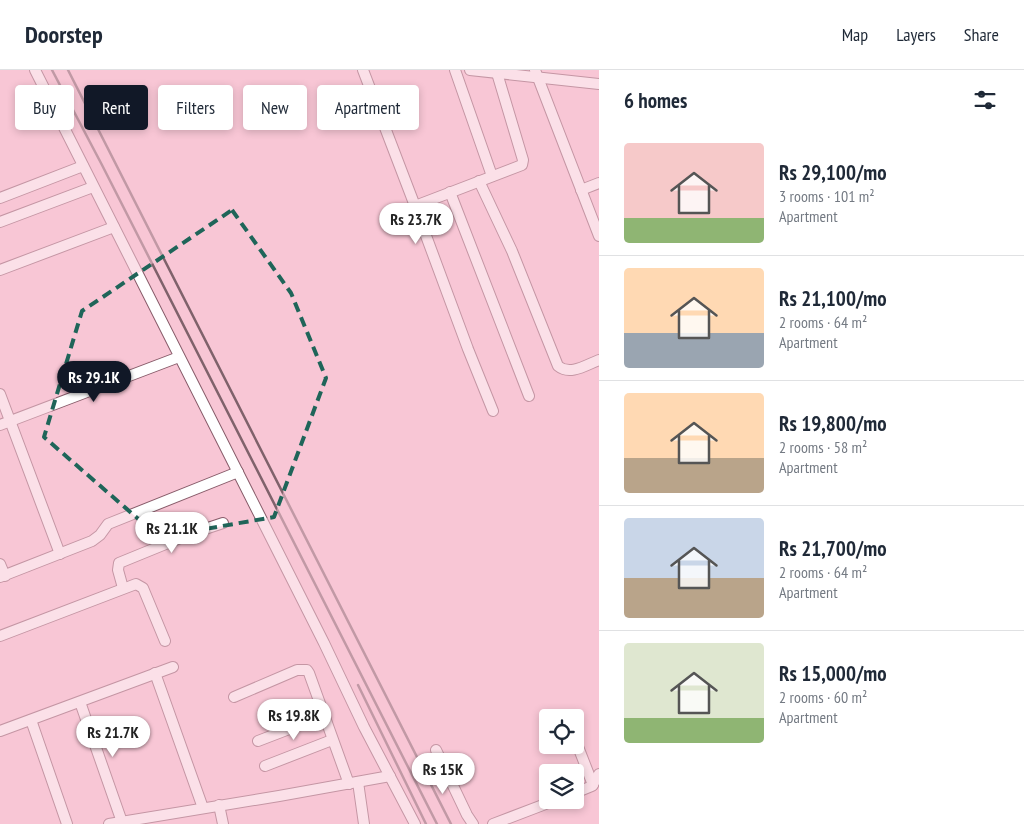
<!DOCTYPE html>
<meta charset="utf-8">
<style>
:root{--surface:#fff;--page:#f6f6f7;--text:#1f2937;--muted:#747a83;--line:#e0e1e3;--accent:#111827}
body{margin:0;font-family:"PT Sans Narrow",sans-serif;background:var(--page);color:var(--text);height:100vh;display:flex;flex-direction:column;font-size:19px;white-space:nowrap}
*{box-sizing:border-box;margin:0}
p{font-size:16px;color:var(--muted)}
.icon{flex:none;width:28px;height:28px;fill:none;stroke:currentColor;stroke-width:2;stroke-linecap:round;stroke-linejoin:round}
.map{position:relative;flex:1;overflow:hidden}
.details{display:flex;flex-direction:column;background:var(--surface);width:425px}
.details>*{flex:none}
.top-card{position:absolute;left:15px;top:15px;width:475px;height:45px;display:flex;gap:10px}
.tools{position:absolute;left:539px;top:639px;display:grid;gap:10px}
.tools a{display:grid;place-items:center;width:45px;height:45px;border-radius:5px;background:var(--surface);box-shadow:0 2px 8px #0003;font-size:25px}
.price{position:absolute;translate:-50% -42px;padding:0 11px;border-radius:18px;background:#fff;color:#222;font-size:16px;line-height:32px;filter:drop-shadow(0 1px 2px #0008)}
.price::after{content:'';position:absolute;left:50%;top:30px;width:15px;height:11px;margin-left:-8px;background:inherit;clip-path:polygon(0 0,100% 0,50% 100%)}
.price.active{background:var(--accent);color:#fff}
ul{padding:0;list-style:none}
li{display:flex;align-items:center;gap:15px;height:125px;padding:0 25px}
li+li{border-top:1px solid var(--line)}
li span{display:grid;place-items:center;flex:none;width:140px;height:100px;border-radius:5px;color:#555}
li>.icon{margin-inline-start:auto}
span .icon{width:60px;height:60px;fill:#fffc;stroke-width:1}
li b{font-size:21px}
h2{display:flex;justify-content:space-between;align-items:center;height:60px;padding:0 25px;font-size:21px}
.tag{padding:0 18px;border-radius:5px;background:var(--surface);box-shadow:0 2px 8px #0003;font-size:18px;line-height:45px}
.tag.active{background:var(--accent);color:#fff}
header{display:flex;align-items:center;gap:30px;box-sizing:border-box;height:70px;padding:0 25px;background:var(--surface);border-bottom:1px solid var(--line)}
header strong{font-size:24px}
nav{display:flex;gap:28px;margin-inline-start:auto;font-size:18px}
main{display:flex;flex:1;min-height:0}
.map>svg:first-child{display:block}
.lines{fill:none;stroke-linecap:round;stroke-linejoin:round}
.minor-casing{stroke:#875b69;stroke-width:12}
.minor{stroke:#fff;stroke-width:10}
.rail{stroke:#7f626b;stroke-width:2.5}
.marked{fill:none;stroke:#1f6559;stroke-width:4;stroke-dasharray:10 6;stroke-linejoin:round}
</style>
<header>
<strong>Doorstep</strong>
<nav><a>Map</a><a>Layers</a><a>Share</a></nav>
</header>
<main>
<div class="map">
<svg width="599" height="754" viewBox="0 0 599 754">
<rect width="100%" height="100%" fill="#f8c6d5"/>
<g class="lines">
<defs>
<g id="minor">
<polyline points="35,0 324,573 364,657 415,754"/>
<polyline points="363,0 415,136 468,279 493,341"/>
<polyline points="455,0 492,106"/>
<polyline points="470,0 599,14"/>
<polyline points="535,0 599,166"/>
<path d="M479 111 512 181 558 296C570 306 586 295 599 290"/>
<polyline points="581,120 599,113"/>
<polyline points="450,122 529,326"/>
<polyline points="0,128 83,96"/>
<polyline points="415,136 522,95 523,90 497,3"/>
<polyline points="0,152 93,117"/>
<polyline points="0,200 114,157"/>
<polyline points="0,324 60,484"/>
<polyline points="0,355 179,287"/>
<polyline points="0,494 5,506"/>
<polyline points="0,507 92,471 100,465 108,454 238,402"/>
<polyline points="123,518 118,500 119,493 190,464 223,453"/>
<polyline points="0,566 136,514 143,518 165,571"/>
<polyline points="155,603 203,738"/>
<polyline points="234,627 297,600 307,600 309,603 349,714"/>
<polyline points="80,632 122,752"/>
<polyline points="31,650 67,754"/>
<polyline points="0,661 173,597"/>
<polyline points="258,671 323,646"/>
<polyline points="577,674 593,715"/>
<polyline points="436,680 467,745 473,754"/>
<polyline points="265,696 332,670"/>
<polyline points="358,712 364,754"/>
<polyline points="575,723 592,716 599,704"/>
<polyline points="219,735 223,754"/>
<polyline points="109,754 279,726 390,706"/>
<polyline points="493,754 556,730"/>
</g>
</defs>
<use href="#minor" class="minor-casing"/>
<use href="#minor" class="minor"/>
<g class="rail">
<polyline points="52,0 102,95 437,754"/>
<polyline points="68,0 451,754"/>
<polyline points="358,615 426,754"/>
</g>
</g>
<path d="M0 0H599V754H0ZM232 140 291 223 326 308 274 447 159 467 44 367 82 241Z" fill="#f8c6d5" fill-opacity=".55" fill-rule="evenodd"/>
<path class="marked" d="M232 140 291 223 326 308 274 447 159 467 44 367 82 241Z"/>
</svg>
<div class="tools">
<a><svg class="icon" aria-label="locate" viewBox="0 0 24 24"><circle cx="12" cy="12" r="6"/><path d="M12 2v4M12 18v4M2 12h4M18 12h4"/></svg></a>
<a><svg class="icon" aria-label="layers" viewBox="0 0 24 24"><path d="M12 4l9 5-9 5-9-5zM3 14l9 5 9-5"/></svg></a>
</div>
<b class="price" style="left:416px;top:175px">Rs 23.7K</b>
<b class="price active" style="left:94px;top:333px">Rs 29.1K</b>
<b class="price" style="left:172px;top:484px">Rs 21.1K</b>
<b class="price" style="left:294px;top:671px">Rs 19.8K</b>
<b class="price" style="left:113px;top:688px">Rs 21.7K</b>
<b class="price" style="left:443px;top:725px">Rs 15K</b>
<div class="top-card">
<a class="tag">Buy</a>
<a class="tag active">Rent</a>
<a class="tag">Filters</a>
<a class="tag">New</a>
<a class="tag">Apartment</a>
</div>
</div>
<section class="details">
<h2>6 homes<svg class="icon" aria-label="filters" viewBox="0 0 24 24"><path d="M4 7h16M4 17h16"/><circle cx="9" cy="7" r="2"/><circle cx="15" cy="17" r="2"/></svg></h2>
<ul>
<li><span style="background:linear-gradient(#f6c9c9 75%,#8fb573 0)"><svg class="icon" aria-label="home" viewBox="0 0 24 24"><path d="M3 11l9-7 9 7M6 9v11h12V9"/></svg></span><div><b>Rs 29,100/mo</b><p>3 rooms · 101 m²</p><p>Apartment</p></div></li>
<li><span style="background:linear-gradient(#ffd9b3 65%,#9aa5b1 0)"><svg class="icon" aria-label="home" viewBox="0 0 24 24"><path d="M3 11l9-7 9 7M6 9v11h12V9"/></svg></span><div><b>Rs 21,100/mo</b><p>2 rooms · 64 m²</p><p>Apartment</p></div></li>
<li><span style="background:linear-gradient(#ffd9b3 65%,#b9a48a 0)"><svg class="icon" aria-label="home" viewBox="0 0 24 24"><path d="M3 11l9-7 9 7M6 9v11h12V9"/></svg></span><div><b>Rs 19,800/mo</b><p>2 rooms · 58 m²</p><p>Apartment</p></div></li>
<li><span style="background:linear-gradient(#c9d6e8 60%,#b9a48a 0)"><svg class="icon" aria-label="home" viewBox="0 0 24 24"><path d="M3 11l9-7 9 7M6 9v11h12V9"/></svg></span><div><b>Rs 21,700/mo</b><p>2 rooms · 64 m²</p><p>Apartment</p></div></li>
<li><span style="background:linear-gradient(#dfe7d0 75%,#8fb573 0)"><svg class="icon" aria-label="home" viewBox="0 0 24 24"><path d="M3 11l9-7 9 7M6 9v11h12V9"/></svg></span><div><b>Rs 15,000/mo</b><p>2 rooms · 60 m²</p><p>Apartment</p></div></li>
</ul>
</section>
</main>
